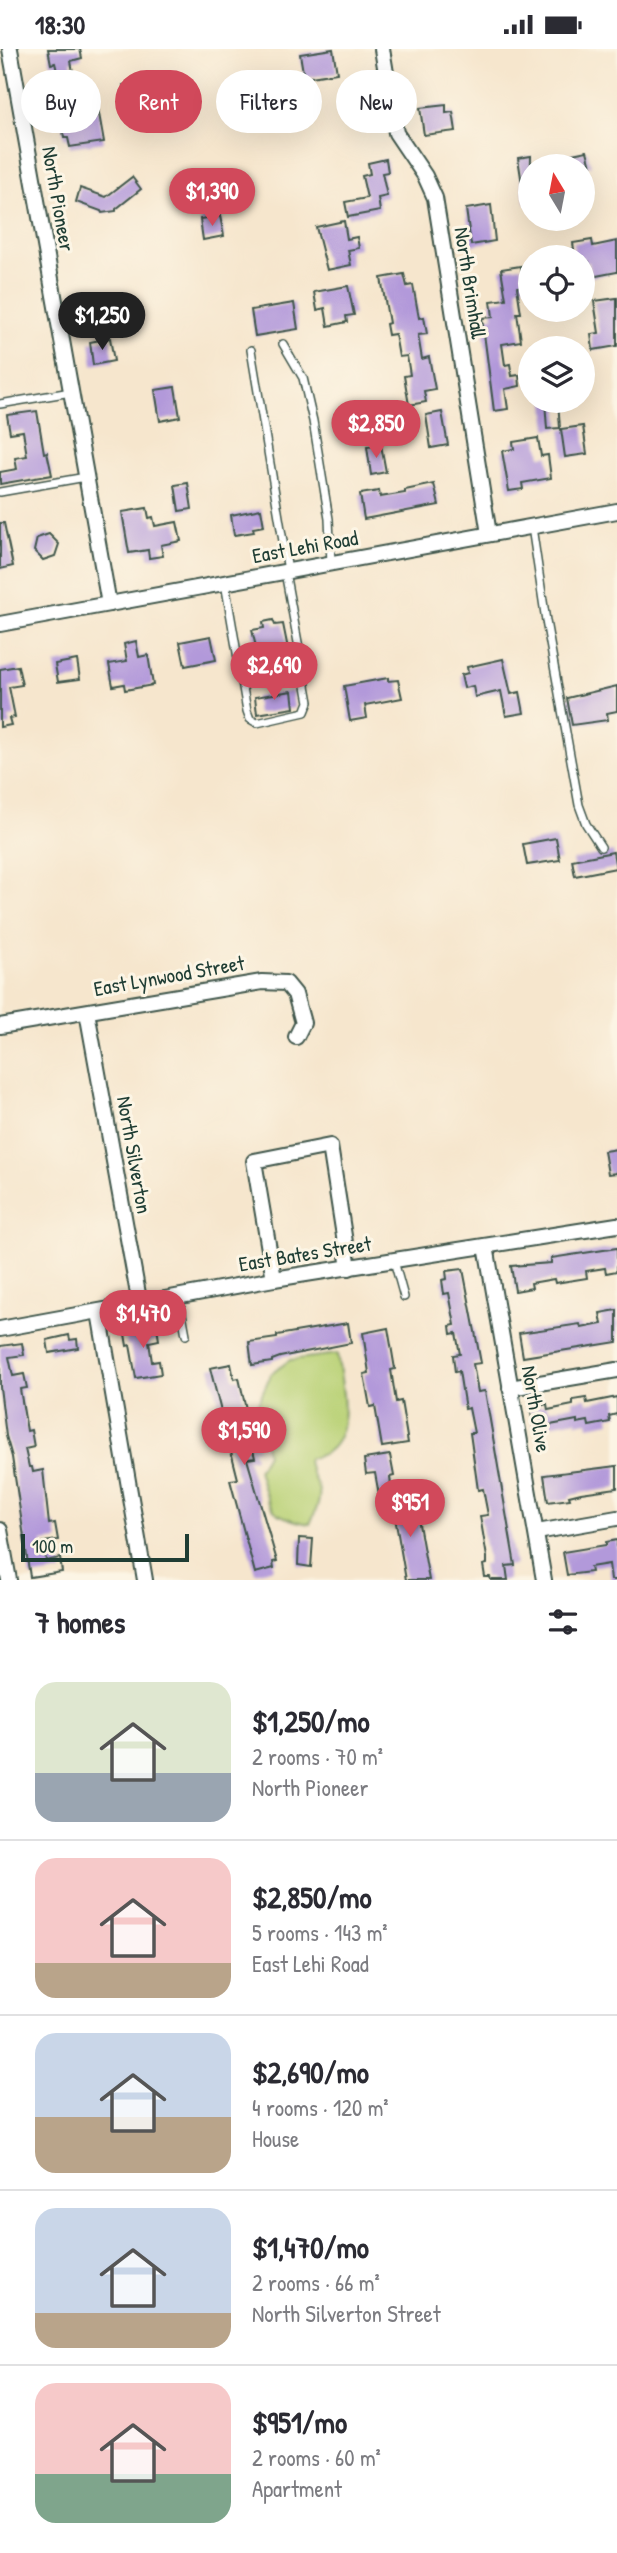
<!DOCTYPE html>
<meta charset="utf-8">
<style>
:root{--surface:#fff;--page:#f7f7f7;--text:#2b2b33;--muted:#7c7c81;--line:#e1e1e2;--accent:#d1495b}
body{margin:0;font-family:"Patrick Hand",sans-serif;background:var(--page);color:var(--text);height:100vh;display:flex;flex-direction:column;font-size:26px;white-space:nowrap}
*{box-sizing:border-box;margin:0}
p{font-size:23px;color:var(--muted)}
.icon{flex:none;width:38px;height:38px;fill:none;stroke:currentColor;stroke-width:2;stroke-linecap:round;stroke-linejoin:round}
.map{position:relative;height:1531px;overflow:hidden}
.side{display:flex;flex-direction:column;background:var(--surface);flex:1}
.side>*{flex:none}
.banner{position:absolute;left:21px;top:21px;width:576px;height:63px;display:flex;gap:14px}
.needle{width:46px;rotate:350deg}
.tools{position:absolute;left:518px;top:105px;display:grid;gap:14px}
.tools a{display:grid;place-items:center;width:77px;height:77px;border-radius:50%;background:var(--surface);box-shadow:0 7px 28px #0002;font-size:35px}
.scale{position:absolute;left:21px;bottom:18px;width:168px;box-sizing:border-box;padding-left:7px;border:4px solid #1f3d34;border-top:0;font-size:19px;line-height:24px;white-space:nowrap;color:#1f3d34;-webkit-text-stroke:5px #fcf5e5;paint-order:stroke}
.price{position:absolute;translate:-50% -60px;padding:0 16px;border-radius:24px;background:var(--accent);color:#fff;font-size:23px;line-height:46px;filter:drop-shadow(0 2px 4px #0008)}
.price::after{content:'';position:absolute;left:50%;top:42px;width:21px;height:16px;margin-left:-10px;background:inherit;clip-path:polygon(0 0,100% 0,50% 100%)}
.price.on{background:#222;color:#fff}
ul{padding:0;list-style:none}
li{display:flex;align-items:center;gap:21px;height:175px;padding:0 35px}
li+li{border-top:2px solid var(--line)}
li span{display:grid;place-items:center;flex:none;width:196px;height:140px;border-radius:21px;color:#555}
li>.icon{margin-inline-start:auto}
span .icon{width:84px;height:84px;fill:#fffc;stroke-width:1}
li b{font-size:30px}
h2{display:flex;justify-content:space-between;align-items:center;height:84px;padding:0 35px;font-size:30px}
.chip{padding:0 24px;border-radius:32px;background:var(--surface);box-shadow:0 7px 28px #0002;font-size:24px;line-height:63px}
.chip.on{background:var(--accent);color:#fff}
.status{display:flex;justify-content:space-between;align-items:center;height:49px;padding:0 35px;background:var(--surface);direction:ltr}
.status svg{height:19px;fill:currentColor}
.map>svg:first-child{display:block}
.green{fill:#bad277;stroke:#6c8856;stroke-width:2}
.building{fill:#b299da}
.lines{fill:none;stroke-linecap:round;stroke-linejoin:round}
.lane-casing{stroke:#3f564b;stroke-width:10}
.street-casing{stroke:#3f564b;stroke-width:18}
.lane{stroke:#fff;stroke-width:7}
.street{stroke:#fff;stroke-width:14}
.labels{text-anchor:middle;stroke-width:6;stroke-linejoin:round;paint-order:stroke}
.street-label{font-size:21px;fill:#1f3d34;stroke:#fcf5e5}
</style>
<div class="status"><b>18:30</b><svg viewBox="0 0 49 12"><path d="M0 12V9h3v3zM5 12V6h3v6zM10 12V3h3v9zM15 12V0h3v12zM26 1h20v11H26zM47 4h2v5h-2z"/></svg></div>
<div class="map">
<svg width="617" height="1531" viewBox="0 0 617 1531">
<rect width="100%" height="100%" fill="#fcf5e5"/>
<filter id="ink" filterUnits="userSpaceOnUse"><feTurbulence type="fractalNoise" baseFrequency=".0143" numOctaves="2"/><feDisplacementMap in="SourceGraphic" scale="14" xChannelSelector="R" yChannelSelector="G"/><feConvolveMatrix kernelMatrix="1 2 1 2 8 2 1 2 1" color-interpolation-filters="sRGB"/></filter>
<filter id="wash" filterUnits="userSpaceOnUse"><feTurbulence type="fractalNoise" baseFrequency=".00686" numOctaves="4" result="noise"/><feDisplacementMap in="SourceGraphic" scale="28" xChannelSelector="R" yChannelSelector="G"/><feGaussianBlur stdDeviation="1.57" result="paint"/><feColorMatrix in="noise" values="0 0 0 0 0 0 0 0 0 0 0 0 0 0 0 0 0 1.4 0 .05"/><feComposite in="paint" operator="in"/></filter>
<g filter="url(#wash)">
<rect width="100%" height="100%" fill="#f6e6cd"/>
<path class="green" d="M337 1305C341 1332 354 1382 328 1402 323 1406 314 1408 308 1410 309 1426 316 1430 319 1442 321 1453 314 1465 310 1475 267 1467 270 1459 258 1421L267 1405 257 1356 271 1325 290 1311Z"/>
<g id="blocks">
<g class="building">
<polygon points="48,0 80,0 82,9 71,12 73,23 58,26 55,14 51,15"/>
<polygon points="333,0 337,24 304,29 300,5"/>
<polygon points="147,32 148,39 155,37 158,51 126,56 123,36"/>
<polygon points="96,48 104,93 70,98 68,89 64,89 61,68 64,67 62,54"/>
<polygon points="446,56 446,64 453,63 456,82 424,86 420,59"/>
<polygon points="587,102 591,117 554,117 553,109"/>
<polygon points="531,107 530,154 525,154 518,109"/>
<polygon points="386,110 388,123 382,124 387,147 378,149 380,162 348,168 345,153 367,149 362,127 370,125 368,114"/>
<polygon points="132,128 141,140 116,160 116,162 102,164 101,162 76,153 80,139 106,148"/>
<polygon points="491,156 495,192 471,196 466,160"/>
<polygon points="220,167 224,187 203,191 200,170"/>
<polygon points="344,172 347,190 357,188 359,199 348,201 351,216 327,221 316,178"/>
<polygon points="592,191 593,197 617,192 617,223 591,228 589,213 583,215 583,208 557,208 556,203 574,200 573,194"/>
<polygon points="521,217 524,237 517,238 521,264 517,264 521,292 502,295 505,316 510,315 512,327 519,326 520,337 505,340 508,360 494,362 482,269 493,268 491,252 506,250 501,220"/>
<polygon points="404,225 407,237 413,236 419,269 424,268 427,285 418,286 422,310 429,308 435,340 424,342 426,353 409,356 404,327 410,326 407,307 399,308 395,285 388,286 386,275 389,274 381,229"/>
<polygon points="348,237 354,266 346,267 347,273 328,277 325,259 317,261 314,243"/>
<polygon points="617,249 617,297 593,301 591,285 599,284 594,252"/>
<polygon points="294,254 298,280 255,287 251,261"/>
<polygon points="110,289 114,312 93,316 90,293"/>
<polygon points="175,338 180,368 160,372 155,341"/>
<polygon points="545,352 558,352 560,379 547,380"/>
<polygon points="37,362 44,404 47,403 52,426 0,435 0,423 17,420 15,409 27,407 23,382 10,384 7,366"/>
<polygon points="442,363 448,396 431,399 426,366"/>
<polygon points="583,377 587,405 565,408 561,380"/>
<polygon points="538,389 541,407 548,406 551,429 522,434 523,440 509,442 502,402 514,400 513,393"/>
<polygon points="381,396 386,423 371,426 367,398"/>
<polygon points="188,434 192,460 179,462 175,436"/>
<polygon points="434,435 439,456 364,470 360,445 379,442 380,448 405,444 405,441"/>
<polygon points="147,459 149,469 153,468 155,477 177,473 181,492 161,496 163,507 149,509 148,501 129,504 122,463"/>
<polygon points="261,460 264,477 253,479 254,483 234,486 231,466"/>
<polygon points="0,474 4,474 13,517 0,520"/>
<polygon points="49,485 59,495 55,507 43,511 34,502 37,489"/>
<polygon points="273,571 275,576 283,575 289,605 259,611 252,581 264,579 263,573"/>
<polygon points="211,587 216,611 185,617 180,593"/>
<polygon points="136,592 139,608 148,606 153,636 125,641 124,635 113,637 109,615 127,612 124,595"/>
<polygon points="503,610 511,645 520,643 524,664 506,667 501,642 475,648 473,637 464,639 461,626 468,624 467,618"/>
<polygon points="77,611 80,630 58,633 55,615"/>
<polygon points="18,617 22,636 9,638 15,668 9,669 11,676 0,678 0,620"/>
<polygon points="388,629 388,632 398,631 402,649 365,656 367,669 350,672 344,637"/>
<polygon points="617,637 617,662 607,664 608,671 572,676 567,649"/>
<polygon points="292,642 294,659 257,665 255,648"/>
<polygon points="556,789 560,811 527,816 523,795"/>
<polygon points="613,803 616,819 575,827 572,811"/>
<polygon points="617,1100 617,1124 608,1125 604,1102"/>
<polygon points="617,1199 617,1222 606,1224 605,1219 586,1222 587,1229 555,1234 554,1230 531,1234 532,1239 515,1242 511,1217 551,1214 551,1209"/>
<polygon points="463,1220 481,1314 473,1315 478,1343 485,1342 515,1516 506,1517 508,1531 491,1531 490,1528 485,1528 483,1516 487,1515 487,1508 480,1467 488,1466 483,1440 478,1441 470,1384 474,1384 469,1359 465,1360 459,1322 455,1323 453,1306 460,1305 456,1284 451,1285 450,1277 455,1276 449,1244 444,1245 442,1231 447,1230 446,1222"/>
<polygon points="617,1261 617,1293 523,1308 519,1284 580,1275 581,1279 602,1275 600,1264"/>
<polygon points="348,1274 351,1294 280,1308 272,1311 272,1313 252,1316 249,1293 277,1289 277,1286"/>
<polygon points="144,1276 144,1281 157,1279 159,1291 149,1293 152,1313 159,1312 161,1325 136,1329 130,1296 127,1297 124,1279"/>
<polygon points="388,1279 395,1320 391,1321 396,1353 401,1352 408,1394 382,1398 375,1357 370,1358 364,1325 369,1324 363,1284"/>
<polygon points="69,1286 70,1291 77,1290 78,1299 49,1304 47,1291"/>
<polygon points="22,1294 24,1306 9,1308 13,1327 24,1325 27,1339 20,1340 27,1382 31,1381 34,1398 25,1400 29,1418 32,1418 33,1423 43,1421 49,1475 55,1474 58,1491 43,1493 46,1512 60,1509 62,1523 30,1528 12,1408 6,1387 0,1338 0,1297"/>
<polygon points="231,1315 234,1330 239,1329 248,1369 251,1368 258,1400 253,1401 255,1409 247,1410 277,1512 273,1513 274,1519 255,1524 230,1431 238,1430 210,1319"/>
<polygon points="617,1348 617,1365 609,1367 610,1373 589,1377 588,1372 577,1374 577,1371 534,1379 530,1359 547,1355 548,1361 573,1356 573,1351 586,1349 587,1354"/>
<polygon points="390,1406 394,1427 390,1428 392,1443 379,1446 375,1424 366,1425 364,1410"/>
<polygon points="617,1417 617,1439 581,1444 569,1447 570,1450 548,1453 544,1426"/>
<polygon points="414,1447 429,1531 406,1531 392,1451"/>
<polygon points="299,1489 313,1490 311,1518 298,1516"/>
<polygon points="617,1491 617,1531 611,1531 609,1515 590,1518 591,1523 567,1526 563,1503 606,1496 606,1493"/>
</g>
</g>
</g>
<g filter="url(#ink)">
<use href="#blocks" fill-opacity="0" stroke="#3f564b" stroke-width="2"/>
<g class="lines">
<defs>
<g id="lane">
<polyline points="283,295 303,329 313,372 329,470 331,514"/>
<polyline points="251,301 288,522"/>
<polyline points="0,355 71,343"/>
<polyline points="0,443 86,428"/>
<polyline points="532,478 546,572 579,756 586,775 601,798"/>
<polyline points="225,534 247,662 250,670 257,674 305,663 309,653 285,523"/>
<polyline points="394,1212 404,1248"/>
<polyline points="179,1248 186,1286"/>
</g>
<g id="street">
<polyline points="10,0 109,555"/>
<polyline points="382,0 396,84 425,127 435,149 489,485"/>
<polyline points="0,575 617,462"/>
<polyline points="87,963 140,1256"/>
<polyline points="0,977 262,933 286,934 295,945 303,974 296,988"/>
<polyline points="486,1197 544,1531"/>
<polyline points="274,1230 254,1112 330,1097 349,1219"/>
<polyline points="99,1263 145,1531"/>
<polyline points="0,1280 274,1230 617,1176"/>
<polyline points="510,1339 617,1321"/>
<polyline points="0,1481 9,1531"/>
<polyline points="537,1483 617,1469"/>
</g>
</defs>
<use href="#lane" class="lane-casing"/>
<use href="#street" class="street-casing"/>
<use href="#lane" class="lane"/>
<use href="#street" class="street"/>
</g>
</g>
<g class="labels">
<g class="street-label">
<text transform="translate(58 150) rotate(80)" y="7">North Pioneer</text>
<text transform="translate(470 234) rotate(81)" y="7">North Brimhall</text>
<text transform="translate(305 498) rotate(-10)" y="7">East Lehi Road</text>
<text transform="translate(169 927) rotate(-10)" y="7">East Lynwood Street</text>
<text transform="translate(134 1106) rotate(80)" y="7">North Silverton</text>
<text transform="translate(305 1205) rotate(-9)" y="7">East Bates Street</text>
<text transform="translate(536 1360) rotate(80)" y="7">North Olive</text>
</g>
</g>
</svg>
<div class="tools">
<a><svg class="needle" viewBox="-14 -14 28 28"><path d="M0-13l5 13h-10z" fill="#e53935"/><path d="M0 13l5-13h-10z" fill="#7c7c81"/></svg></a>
<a><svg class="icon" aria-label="locate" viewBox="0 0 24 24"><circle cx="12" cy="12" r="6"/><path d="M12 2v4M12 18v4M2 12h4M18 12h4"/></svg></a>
<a><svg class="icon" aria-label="layers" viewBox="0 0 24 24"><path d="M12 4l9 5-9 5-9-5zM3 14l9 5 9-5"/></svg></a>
</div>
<div class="scale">100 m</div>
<b class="price" style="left:212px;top:179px">$1,390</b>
<b class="price on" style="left:102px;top:303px">$1,250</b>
<b class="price" style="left:376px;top:411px">$2,850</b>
<b class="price" style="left:274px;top:653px">$2,690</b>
<b class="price" style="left:143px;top:1301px">$1,470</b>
<b class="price" style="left:244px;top:1418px">$1,590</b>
<b class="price" style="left:410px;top:1490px">$951</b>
<div class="banner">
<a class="chip">Buy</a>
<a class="chip on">Rent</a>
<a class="chip">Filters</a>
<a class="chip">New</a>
</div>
</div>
<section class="side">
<h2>7 homes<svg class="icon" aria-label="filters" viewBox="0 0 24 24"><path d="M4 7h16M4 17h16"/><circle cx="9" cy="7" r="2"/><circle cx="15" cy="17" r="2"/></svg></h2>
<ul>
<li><span style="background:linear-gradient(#dfe7d0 65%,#9aa5b1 0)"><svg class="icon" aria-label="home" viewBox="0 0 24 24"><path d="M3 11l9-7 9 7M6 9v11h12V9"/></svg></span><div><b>$1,250/mo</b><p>2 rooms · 70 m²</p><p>North Pioneer</p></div></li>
<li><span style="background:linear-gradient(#f6c9c9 75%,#b9a48a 0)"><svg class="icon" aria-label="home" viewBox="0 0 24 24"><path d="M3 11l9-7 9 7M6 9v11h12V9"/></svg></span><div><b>$2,850/mo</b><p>5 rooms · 143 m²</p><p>East Lehi Road</p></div></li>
<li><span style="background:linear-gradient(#c9d6e8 60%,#b9a48a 0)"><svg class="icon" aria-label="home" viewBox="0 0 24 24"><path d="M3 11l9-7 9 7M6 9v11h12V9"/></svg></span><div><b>$2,690/mo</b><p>4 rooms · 120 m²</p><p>House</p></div></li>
<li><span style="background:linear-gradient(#c9d6e8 75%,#b9a48a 0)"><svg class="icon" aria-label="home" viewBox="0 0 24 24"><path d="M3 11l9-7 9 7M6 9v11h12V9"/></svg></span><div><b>$1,470/mo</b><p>2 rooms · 66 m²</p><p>North Silverton Street</p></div></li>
<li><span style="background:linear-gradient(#f6c9c9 65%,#7fa58c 0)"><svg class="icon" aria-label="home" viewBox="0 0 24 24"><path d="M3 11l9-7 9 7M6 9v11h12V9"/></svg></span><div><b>$951/mo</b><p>2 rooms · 60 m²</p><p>Apartment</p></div></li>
</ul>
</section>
